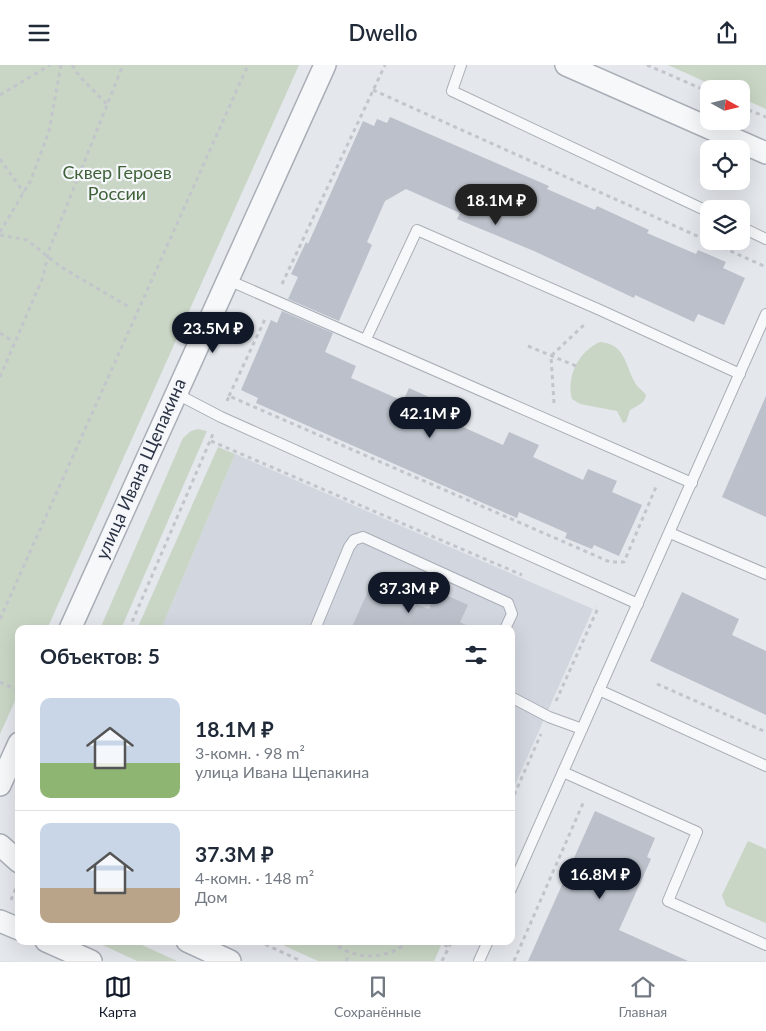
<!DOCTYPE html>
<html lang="ru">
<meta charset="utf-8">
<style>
:root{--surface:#fff;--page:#f6f6f7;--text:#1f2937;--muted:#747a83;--line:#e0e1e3;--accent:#111827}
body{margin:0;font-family:Lato,sans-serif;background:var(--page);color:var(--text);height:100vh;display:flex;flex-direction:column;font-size:19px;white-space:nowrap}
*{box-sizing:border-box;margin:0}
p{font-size:16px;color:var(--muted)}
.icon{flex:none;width:28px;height:28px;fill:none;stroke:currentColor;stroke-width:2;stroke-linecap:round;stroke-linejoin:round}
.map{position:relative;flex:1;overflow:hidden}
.panel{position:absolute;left:15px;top:560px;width:500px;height:320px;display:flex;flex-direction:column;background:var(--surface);border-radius:10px;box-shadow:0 5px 20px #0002}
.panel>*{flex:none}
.needle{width:32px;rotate:98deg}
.tools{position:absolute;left:700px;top:15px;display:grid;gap:10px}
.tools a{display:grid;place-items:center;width:50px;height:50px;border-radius:10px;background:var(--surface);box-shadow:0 5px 20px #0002;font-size:25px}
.price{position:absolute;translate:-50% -42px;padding:0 11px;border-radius:18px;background:var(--accent);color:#fff;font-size:16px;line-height:32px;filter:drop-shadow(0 1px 2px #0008)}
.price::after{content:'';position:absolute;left:50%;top:30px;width:15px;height:11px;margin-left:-8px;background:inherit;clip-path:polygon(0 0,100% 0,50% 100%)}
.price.on{background:#222;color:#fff}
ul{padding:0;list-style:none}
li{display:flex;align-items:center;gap:15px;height:125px;padding:0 25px}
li+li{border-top:1px solid var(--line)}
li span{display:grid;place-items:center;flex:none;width:140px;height:100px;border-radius:10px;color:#555}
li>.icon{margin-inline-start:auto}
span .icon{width:60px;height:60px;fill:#fffc;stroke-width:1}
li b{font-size:21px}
h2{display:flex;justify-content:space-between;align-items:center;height:60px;padding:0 25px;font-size:21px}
header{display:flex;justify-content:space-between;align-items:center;height:65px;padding:0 25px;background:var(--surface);font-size:22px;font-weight:600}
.dock{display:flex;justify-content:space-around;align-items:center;height:70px;border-top:1px solid var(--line);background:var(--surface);font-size:14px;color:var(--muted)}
.dock a{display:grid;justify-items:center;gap:2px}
.dock .on{color:var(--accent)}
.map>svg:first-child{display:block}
.built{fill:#d2d6de}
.green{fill:#c9d6c5}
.building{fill:#bbc0ca}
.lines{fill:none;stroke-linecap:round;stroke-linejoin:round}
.lane-casing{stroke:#a9aeb7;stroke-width:12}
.street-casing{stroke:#a9aeb7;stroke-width:24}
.path{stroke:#c2c5cb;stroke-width:3;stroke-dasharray:4 4;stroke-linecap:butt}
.lane{stroke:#f7f8fa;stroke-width:10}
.street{stroke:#f7f8fa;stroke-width:21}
.labels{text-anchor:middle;stroke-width:4.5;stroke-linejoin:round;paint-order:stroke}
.park-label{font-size:18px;fill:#3f6138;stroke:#f4f6f9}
.street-label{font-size:18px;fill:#2b3445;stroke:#f4f6f9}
</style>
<header><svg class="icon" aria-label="menu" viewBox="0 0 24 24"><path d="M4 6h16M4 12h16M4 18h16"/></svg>Dwello<svg class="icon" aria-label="share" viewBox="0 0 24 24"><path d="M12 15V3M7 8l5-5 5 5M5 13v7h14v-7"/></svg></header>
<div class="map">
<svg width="766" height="896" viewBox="0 0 766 896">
<rect width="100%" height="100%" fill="#e4e7ec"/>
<polygon class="built" points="235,389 593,544 511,729 511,564 161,564"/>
<g class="green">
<polygon points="0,0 299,0 47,564 19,564 19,627 0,669"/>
<polygon points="668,0 766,0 766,44 741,33 741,24 721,24"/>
<path d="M600 277C627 279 625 303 637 321 640 324 643 326 646 330 645 338 637 341 630 345L626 357 623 358 617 346 580 339 572 334C566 311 579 286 600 277Z"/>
<polygon points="198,364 207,366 121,564 100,564 183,373 191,366"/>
<polygon points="218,382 235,389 161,564 137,564"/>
<polygon points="748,776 766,784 766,858 726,841 722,830"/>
<polygon points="94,876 133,876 177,896 137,896"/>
<polygon points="274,876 443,876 434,896 318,896"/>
</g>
<g class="building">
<polygon points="390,52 549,121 547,124 595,145 597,141 649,165 647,168 696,189 698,185 726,197 723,203 745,213 724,260 698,249 694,257 635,230 634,233 534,186 457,154 460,148 406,124 385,136 367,177 372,180 339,256 288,234 298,212 291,209 306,177 308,179 363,56 374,61 377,54 387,58"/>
<polygon points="282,246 333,268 325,287 356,301 351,313 403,336 409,323 440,337 434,349 503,380 509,367 539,380 533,392 583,415 588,404 617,416 612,427 642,440 619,491 594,480 592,484 565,473 567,468 519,447 517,453 256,338 258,333 241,325 271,255 277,258"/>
<polygon points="766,331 766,452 722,432"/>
<polygon points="370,522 415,542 416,539 429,544 437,526 468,540 460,557 474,564 351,564"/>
<polygon points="682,527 739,554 732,570 766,586 766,650 650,596"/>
<polygon points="595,746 655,773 647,792 651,794 619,865 688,896 528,896"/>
</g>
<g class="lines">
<defs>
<g id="lane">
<polyline points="461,0 452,26 709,147"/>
<polyline points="741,162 766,174"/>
<polyline points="228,215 692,418"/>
<polyline points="366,274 417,165 600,245 740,309"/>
<polyline points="175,328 221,352 638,539"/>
<polyline points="670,468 766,509"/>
<polyline points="315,564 349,482 354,475 363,472 508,538 512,549 505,564"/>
<polyline points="599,625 766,701"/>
<polyline points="511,632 549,652 582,664"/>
<polyline points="563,707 697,767 668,836 766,880"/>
<polyline points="511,824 766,249"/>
<polyline points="479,896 488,876"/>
</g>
<g id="street">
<polyline points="566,0 766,88"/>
<polyline points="70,564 325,0"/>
<polyline points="0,720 19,678"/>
<polyline points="0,780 19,797"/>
<polyline points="0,856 19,864"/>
<polyline points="46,876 91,896"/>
<polyline points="187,876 230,896"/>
</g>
</defs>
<use href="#lane" class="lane-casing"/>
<use href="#street" class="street-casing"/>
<g class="path">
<polyline points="72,0 80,12 107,39"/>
<polyline points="647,0 709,27"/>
<polyline points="373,25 766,202"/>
<polyline points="0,30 50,0"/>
<polyline points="741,42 766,52"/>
<polyline points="0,94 24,128"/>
<polyline points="0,167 31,115 49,66 61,0"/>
<polyline points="0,170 27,175 61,202 129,242"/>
<polyline points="282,219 385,0"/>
<polyline points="0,268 14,277"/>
<polyline points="528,281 576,301"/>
<polyline points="0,312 43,212 49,185 123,0"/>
<polyline points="229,331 266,252"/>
<polyline points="227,336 229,331 610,497 624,497 656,422"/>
<polyline points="554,338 551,291 585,259"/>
<polyline points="211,376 522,510"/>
<polyline points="0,554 248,0"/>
<polyline points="129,564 213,369"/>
<polyline points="0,617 19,626"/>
<polyline points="657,619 766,667"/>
<polyline points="556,636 598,543 596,542"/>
<polyline points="511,737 541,669"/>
<polyline points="11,835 17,820"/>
<polyline points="258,876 301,896"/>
<path d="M332 876C352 896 388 896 408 876"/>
<polyline points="437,876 449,882"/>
<polyline points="346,896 349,891"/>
<polyline points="442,896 452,876"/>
<polyline points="514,896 584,736"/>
</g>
<use href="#lane" class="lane"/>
<use href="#street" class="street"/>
</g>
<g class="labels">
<g class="park-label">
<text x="117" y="114">Сквер Героев<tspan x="117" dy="21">России</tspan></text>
</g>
<g class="street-label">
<text transform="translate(141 404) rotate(-66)" y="6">улица Ивана Щепакина</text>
</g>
</g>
</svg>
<div class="tools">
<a><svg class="needle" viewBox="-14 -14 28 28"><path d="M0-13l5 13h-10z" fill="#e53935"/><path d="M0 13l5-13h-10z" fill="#747a83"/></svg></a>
<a><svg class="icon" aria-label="locate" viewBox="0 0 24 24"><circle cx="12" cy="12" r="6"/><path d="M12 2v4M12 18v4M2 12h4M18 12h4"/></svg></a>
<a><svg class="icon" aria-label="layers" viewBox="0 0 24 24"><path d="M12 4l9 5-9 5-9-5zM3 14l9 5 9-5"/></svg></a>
</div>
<b class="price on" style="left:496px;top:161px">18.1M ₽</b>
<b class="price" style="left:213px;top:289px">23.5M ₽</b>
<b class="price" style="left:430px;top:374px">42.1M ₽</b>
<b class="price" style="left:409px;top:549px">37.3M ₽</b>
<b class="price" style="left:600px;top:835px">16.8M ₽</b>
<section class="panel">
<h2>Объектов: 5<svg class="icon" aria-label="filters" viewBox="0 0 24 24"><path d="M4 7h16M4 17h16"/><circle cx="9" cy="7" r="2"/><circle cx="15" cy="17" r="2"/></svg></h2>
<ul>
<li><span style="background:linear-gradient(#c9d6e8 65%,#8fb573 0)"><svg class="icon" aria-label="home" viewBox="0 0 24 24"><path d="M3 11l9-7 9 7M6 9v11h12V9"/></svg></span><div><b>18.1M ₽</b><p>3-комн. · 98 m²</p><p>улица Ивана Щепакина</p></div></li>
<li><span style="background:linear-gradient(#c9d6e8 65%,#b9a48a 0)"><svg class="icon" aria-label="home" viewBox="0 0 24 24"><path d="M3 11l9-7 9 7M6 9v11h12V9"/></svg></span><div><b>37.3M ₽</b><p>4-комн. · 148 m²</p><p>Дом</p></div></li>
</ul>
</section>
</div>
<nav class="dock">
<a class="on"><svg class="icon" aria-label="map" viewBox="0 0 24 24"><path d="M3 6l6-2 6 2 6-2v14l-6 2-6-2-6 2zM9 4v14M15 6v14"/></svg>Карта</a>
<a><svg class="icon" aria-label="saved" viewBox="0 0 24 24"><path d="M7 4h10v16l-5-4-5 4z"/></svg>Сохранённые</a>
<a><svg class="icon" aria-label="home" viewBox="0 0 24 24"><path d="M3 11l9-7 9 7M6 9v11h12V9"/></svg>Главная</a>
</nav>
